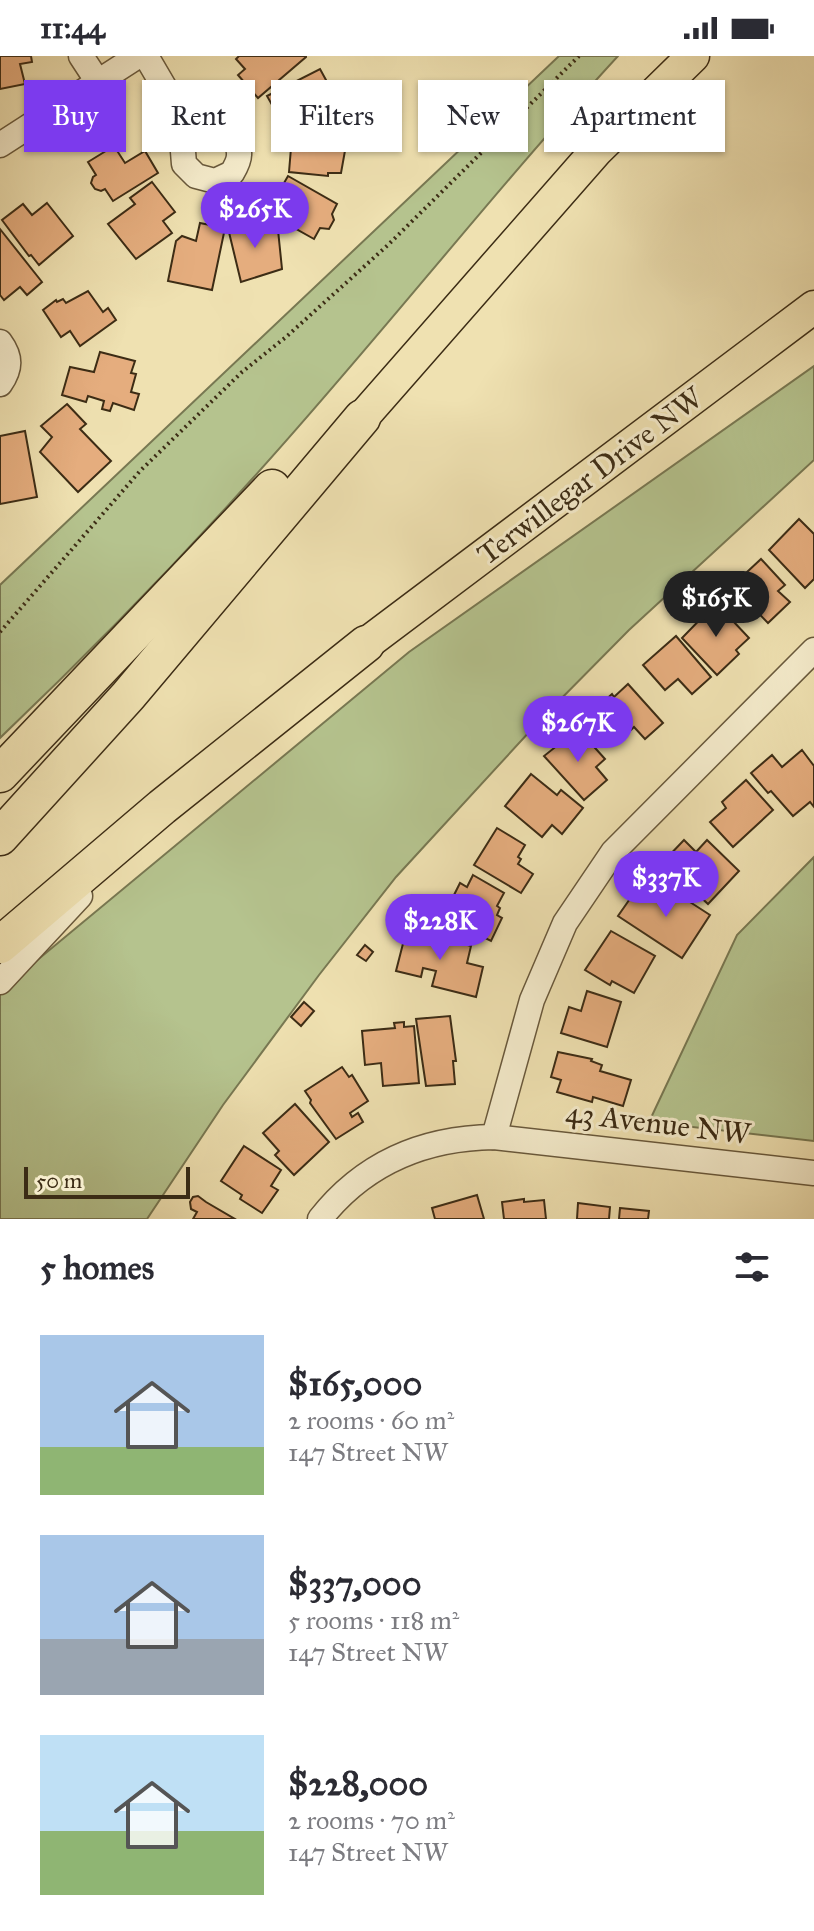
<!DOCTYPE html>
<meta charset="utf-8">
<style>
:root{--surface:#fff;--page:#f7f7f7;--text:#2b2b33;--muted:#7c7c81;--accent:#7c3aed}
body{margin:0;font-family:"IM FELL Great Primer",serif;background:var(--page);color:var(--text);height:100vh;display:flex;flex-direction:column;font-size:30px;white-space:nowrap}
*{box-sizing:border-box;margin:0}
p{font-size:26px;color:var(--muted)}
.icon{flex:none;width:44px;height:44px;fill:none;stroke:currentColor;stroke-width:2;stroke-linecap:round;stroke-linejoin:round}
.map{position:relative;height:1163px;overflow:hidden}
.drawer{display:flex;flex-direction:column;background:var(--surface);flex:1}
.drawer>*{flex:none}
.guide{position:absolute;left:24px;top:24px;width:766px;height:72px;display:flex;gap:16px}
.scale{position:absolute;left:24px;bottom:20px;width:166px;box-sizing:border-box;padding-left:8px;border:4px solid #3c2c15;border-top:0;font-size:22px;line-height:28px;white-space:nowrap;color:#3c2c15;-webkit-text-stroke:6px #f5eccc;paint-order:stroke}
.price{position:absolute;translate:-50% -68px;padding:0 18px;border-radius:28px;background:var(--accent);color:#fff;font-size:26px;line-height:52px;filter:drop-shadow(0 2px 4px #0008)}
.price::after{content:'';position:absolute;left:50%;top:48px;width:24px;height:18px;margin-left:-12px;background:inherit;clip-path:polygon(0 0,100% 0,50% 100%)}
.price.on{background:#222;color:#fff}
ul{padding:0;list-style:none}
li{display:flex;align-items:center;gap:24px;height:200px;padding:0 40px}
li span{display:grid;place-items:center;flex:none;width:224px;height:160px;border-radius:0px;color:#555}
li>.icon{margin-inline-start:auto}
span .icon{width:96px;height:96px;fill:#fffc;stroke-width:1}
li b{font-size:34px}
h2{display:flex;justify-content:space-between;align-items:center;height:96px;padding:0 40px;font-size:34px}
.pill{padding:0 28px;border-radius:0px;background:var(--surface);box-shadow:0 2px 6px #0004;font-size:28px;line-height:72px}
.pill.on{background:var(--accent);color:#fff}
.status{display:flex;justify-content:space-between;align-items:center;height:56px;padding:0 40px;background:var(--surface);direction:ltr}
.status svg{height:22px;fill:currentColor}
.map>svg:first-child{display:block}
.green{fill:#b5c38e;stroke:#787852;stroke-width:2}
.building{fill:#e5ad7e;stroke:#3c2c15;stroke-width:2}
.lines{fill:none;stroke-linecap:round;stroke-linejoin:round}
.minor-casing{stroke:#69593c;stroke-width:27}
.major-casing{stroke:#3c2c15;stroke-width:35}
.highway-casing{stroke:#3c2c15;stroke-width:39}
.path{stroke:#3c2c15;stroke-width:4;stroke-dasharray:2 4;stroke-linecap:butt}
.minor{stroke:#f5eccc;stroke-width:24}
.major{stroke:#efe1b1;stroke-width:32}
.highway{stroke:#efe1b1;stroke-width:36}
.labels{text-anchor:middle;stroke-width:6;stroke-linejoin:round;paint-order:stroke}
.street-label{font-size:30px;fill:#3c2c15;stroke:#f5eccc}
</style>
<div class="status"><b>11:44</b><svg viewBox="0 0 49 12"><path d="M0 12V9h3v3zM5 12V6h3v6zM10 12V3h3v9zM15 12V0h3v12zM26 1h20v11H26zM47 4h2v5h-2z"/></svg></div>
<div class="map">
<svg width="814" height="1163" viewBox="0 0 814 1163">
<rect width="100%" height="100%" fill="#efe1b1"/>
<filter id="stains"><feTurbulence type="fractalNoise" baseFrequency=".0025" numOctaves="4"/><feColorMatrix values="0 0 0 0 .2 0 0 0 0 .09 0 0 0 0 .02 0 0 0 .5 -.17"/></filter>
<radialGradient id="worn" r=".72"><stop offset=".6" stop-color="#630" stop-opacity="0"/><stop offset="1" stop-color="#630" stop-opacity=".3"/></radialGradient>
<g class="green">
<path d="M559 0H618C492 137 378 284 253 422 172 512 88 598 0 682V529Z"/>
<polygon points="814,310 814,404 629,574 543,661 396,821 319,919 223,1049 147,1163 0,1163 0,935 409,596"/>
<polygon points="814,801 814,1085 649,1066 737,879"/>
</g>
<g class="building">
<polygon points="0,0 31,0 32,6 20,8 25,28 0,33"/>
<polygon points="239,0 306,0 306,1 258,42 238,19 245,13 236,3"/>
<polygon points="320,13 332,35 335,33 340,43 336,46 339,50 308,69 300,66 294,55 280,63 267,40"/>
<polygon points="306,73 348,78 341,117 328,117 328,120 289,116 291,92 305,92"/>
<polygon points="114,90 125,107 145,95 158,117 113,145 105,133 101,135 95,133 91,127 93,121 96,119 88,106"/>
<polygon points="288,120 337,148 332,158 334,164 329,173 320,172 314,183 291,170 293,166 287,163 285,156 289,149 276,141"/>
<polygon points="152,126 175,156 163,165 172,177 136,203 108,168 135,148 130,142"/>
<polygon points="47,147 73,180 39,209 31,199 29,200 2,164 23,148 32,159"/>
<polygon points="252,162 255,176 271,170 272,174 278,174 282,213 241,226 227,168"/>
<polygon points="200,167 225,172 212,234 168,225 176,185 182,180 196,185"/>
<polygon points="0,173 42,226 27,239 20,231 4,244 0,239"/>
<polygon points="88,235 103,256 108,252 116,264 80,290 70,275 61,281 43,254 56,244 57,246 63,243 66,247"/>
<polygon points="100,296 135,305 131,317 136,318 131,336 139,338 134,354 113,347 110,355 102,353 104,345 88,340 86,346 62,339 70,311 94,316"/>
<polygon points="67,348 86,368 80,373 111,405 78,436 40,396 52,381 41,370"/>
<polygon points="25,375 37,441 0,448 0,380"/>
<polygon points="799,463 814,478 814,523 805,532 769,494"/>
<polygon points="761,503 785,529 778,535 790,546 768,567 732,530"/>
<polygon points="716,547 749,582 736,594 739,598 717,619 682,582"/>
<polygon points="676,580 711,621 692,638 678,623 665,634 643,609"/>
<polygon points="628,628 663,667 645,683 634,671 617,687 597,664 608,654 602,647 612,638 614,641"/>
<polygon points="578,673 605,703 596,711 607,724 584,744 544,700"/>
<polygon points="802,694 814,710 814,751 810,746 793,760 771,735 768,737 751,717 772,699 782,711"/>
<polygon points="531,718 557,739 561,734 583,752 562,778 552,769 542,781 505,750"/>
<polygon points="746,724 773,754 733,791 710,766 726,752 722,746"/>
<polygon points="497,772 525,789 518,801 521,803 518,808 533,818 521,837 474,809"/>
<polygon points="684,784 696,796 707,784 739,815 708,848 663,806"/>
<polygon points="473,819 504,837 497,850 500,852 497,859 502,862 491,885 443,861 460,827 467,831"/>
<polygon points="659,826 710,859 682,902 618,860 634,837 647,845"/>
<polygon points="407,872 471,890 467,907 483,911 476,941 432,930 436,915 423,912 421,921 396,915"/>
<polygon points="611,875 655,900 634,937 612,925 610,929 585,914"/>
<polygon points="365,889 373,896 366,905 357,899"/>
<polygon points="587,935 621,946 607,991 561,977 569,951 581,955"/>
<polygon points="304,946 314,955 301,970 291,961"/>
<polygon points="450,960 456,1005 453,1005 455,1028 426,1030 416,963"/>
<polygon points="404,966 404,971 414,970 419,1027 383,1030 381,1007 365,1009 362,975 395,972 394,967"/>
<polygon points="558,996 592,1003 591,1005 602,1009 600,1015 631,1024 623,1050 593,1041 592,1046 557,1036 561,1024 551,1021"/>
<polygon points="342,1011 349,1021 352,1019 368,1045 350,1057 352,1061 358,1057 363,1066 336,1083 310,1047 311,1044 305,1035"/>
<polygon points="295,1048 329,1086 294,1119 275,1099 279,1095 263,1077"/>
<polygon points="244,1090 281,1114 271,1130 278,1134 262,1157 240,1143 242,1139 221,1125"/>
<polygon points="477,1139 484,1163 435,1163 432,1152"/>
<polygon points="198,1140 206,1146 235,1163 193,1163 197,1156 191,1153 190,1146 193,1141"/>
<polygon points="524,1143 524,1146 544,1144 546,1163 504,1163 502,1146"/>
<polygon points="578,1147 610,1151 609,1163 577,1163"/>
<polygon points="620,1152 649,1155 648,1163 619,1163"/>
</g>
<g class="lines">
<defs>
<g id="minor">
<polyline points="81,0 98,26"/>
<path d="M146 0 180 58 184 108 196 120 215 125 232 117C235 112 239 105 239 99 241 73 199 65 180 58"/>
<polyline points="0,89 138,0"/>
<path d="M0 286C11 301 11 312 0 328"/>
<polyline points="0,926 80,840"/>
<polyline points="494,1081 532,944 565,867 613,796 814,594"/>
<path d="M320 1163C364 1107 424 1082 494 1081L814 1117"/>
</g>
<g id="major">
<polyline points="362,362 597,94 693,0"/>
<polyline points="366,588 814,251"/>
</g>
<g id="highway">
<polyline points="0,718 272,432"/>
<polyline points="0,781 128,640 362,362"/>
<polyline points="0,889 162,751 366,588"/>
</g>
</defs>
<use href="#minor" class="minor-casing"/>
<use href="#major" class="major-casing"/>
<use href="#highway" class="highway-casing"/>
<polyline class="path" points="0,576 140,415 242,316 286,281 388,189 579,0"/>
<use href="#minor" class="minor"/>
<use href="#major" class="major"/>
<use href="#highway" class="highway"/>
</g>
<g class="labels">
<g class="street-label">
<text transform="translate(590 420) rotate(-37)" y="10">Terwillegar Drive NW</text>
<text transform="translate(658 1067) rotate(7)" y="10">43 Avenue NW</text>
</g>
</g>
<rect width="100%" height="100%" filter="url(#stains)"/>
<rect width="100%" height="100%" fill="url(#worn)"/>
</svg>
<div class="scale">50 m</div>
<b class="price" style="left:255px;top:194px">$265K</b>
<b class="price on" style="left:716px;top:583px">$165K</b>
<b class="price" style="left:578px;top:708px">$267K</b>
<b class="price" style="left:666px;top:863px">$337K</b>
<b class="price" style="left:440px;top:906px">$228K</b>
<div class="guide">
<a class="pill on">Buy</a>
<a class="pill">Rent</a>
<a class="pill">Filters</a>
<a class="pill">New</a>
<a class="pill">Apartment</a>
</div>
</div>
<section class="drawer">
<h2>5 homes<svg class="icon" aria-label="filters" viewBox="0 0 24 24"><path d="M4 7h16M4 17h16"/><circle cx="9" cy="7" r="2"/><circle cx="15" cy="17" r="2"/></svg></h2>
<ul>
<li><span style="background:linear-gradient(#a9c7e8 70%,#8fb573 0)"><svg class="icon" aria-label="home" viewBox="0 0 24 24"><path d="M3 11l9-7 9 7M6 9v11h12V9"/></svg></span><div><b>$165,000</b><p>2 rooms · 60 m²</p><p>147 Street NW</p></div></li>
<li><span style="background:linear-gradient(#a9c7e8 65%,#9aa5b1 0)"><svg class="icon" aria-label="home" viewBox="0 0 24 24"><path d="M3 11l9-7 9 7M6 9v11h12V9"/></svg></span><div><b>$337,000</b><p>5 rooms · 118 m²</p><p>147 Street NW</p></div></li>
<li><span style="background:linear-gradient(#bfe0f5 60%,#8fb573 0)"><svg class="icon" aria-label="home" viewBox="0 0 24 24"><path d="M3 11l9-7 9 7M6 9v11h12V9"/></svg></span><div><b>$228,000</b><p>2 rooms · 70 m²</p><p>147 Street NW</p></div></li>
</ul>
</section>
